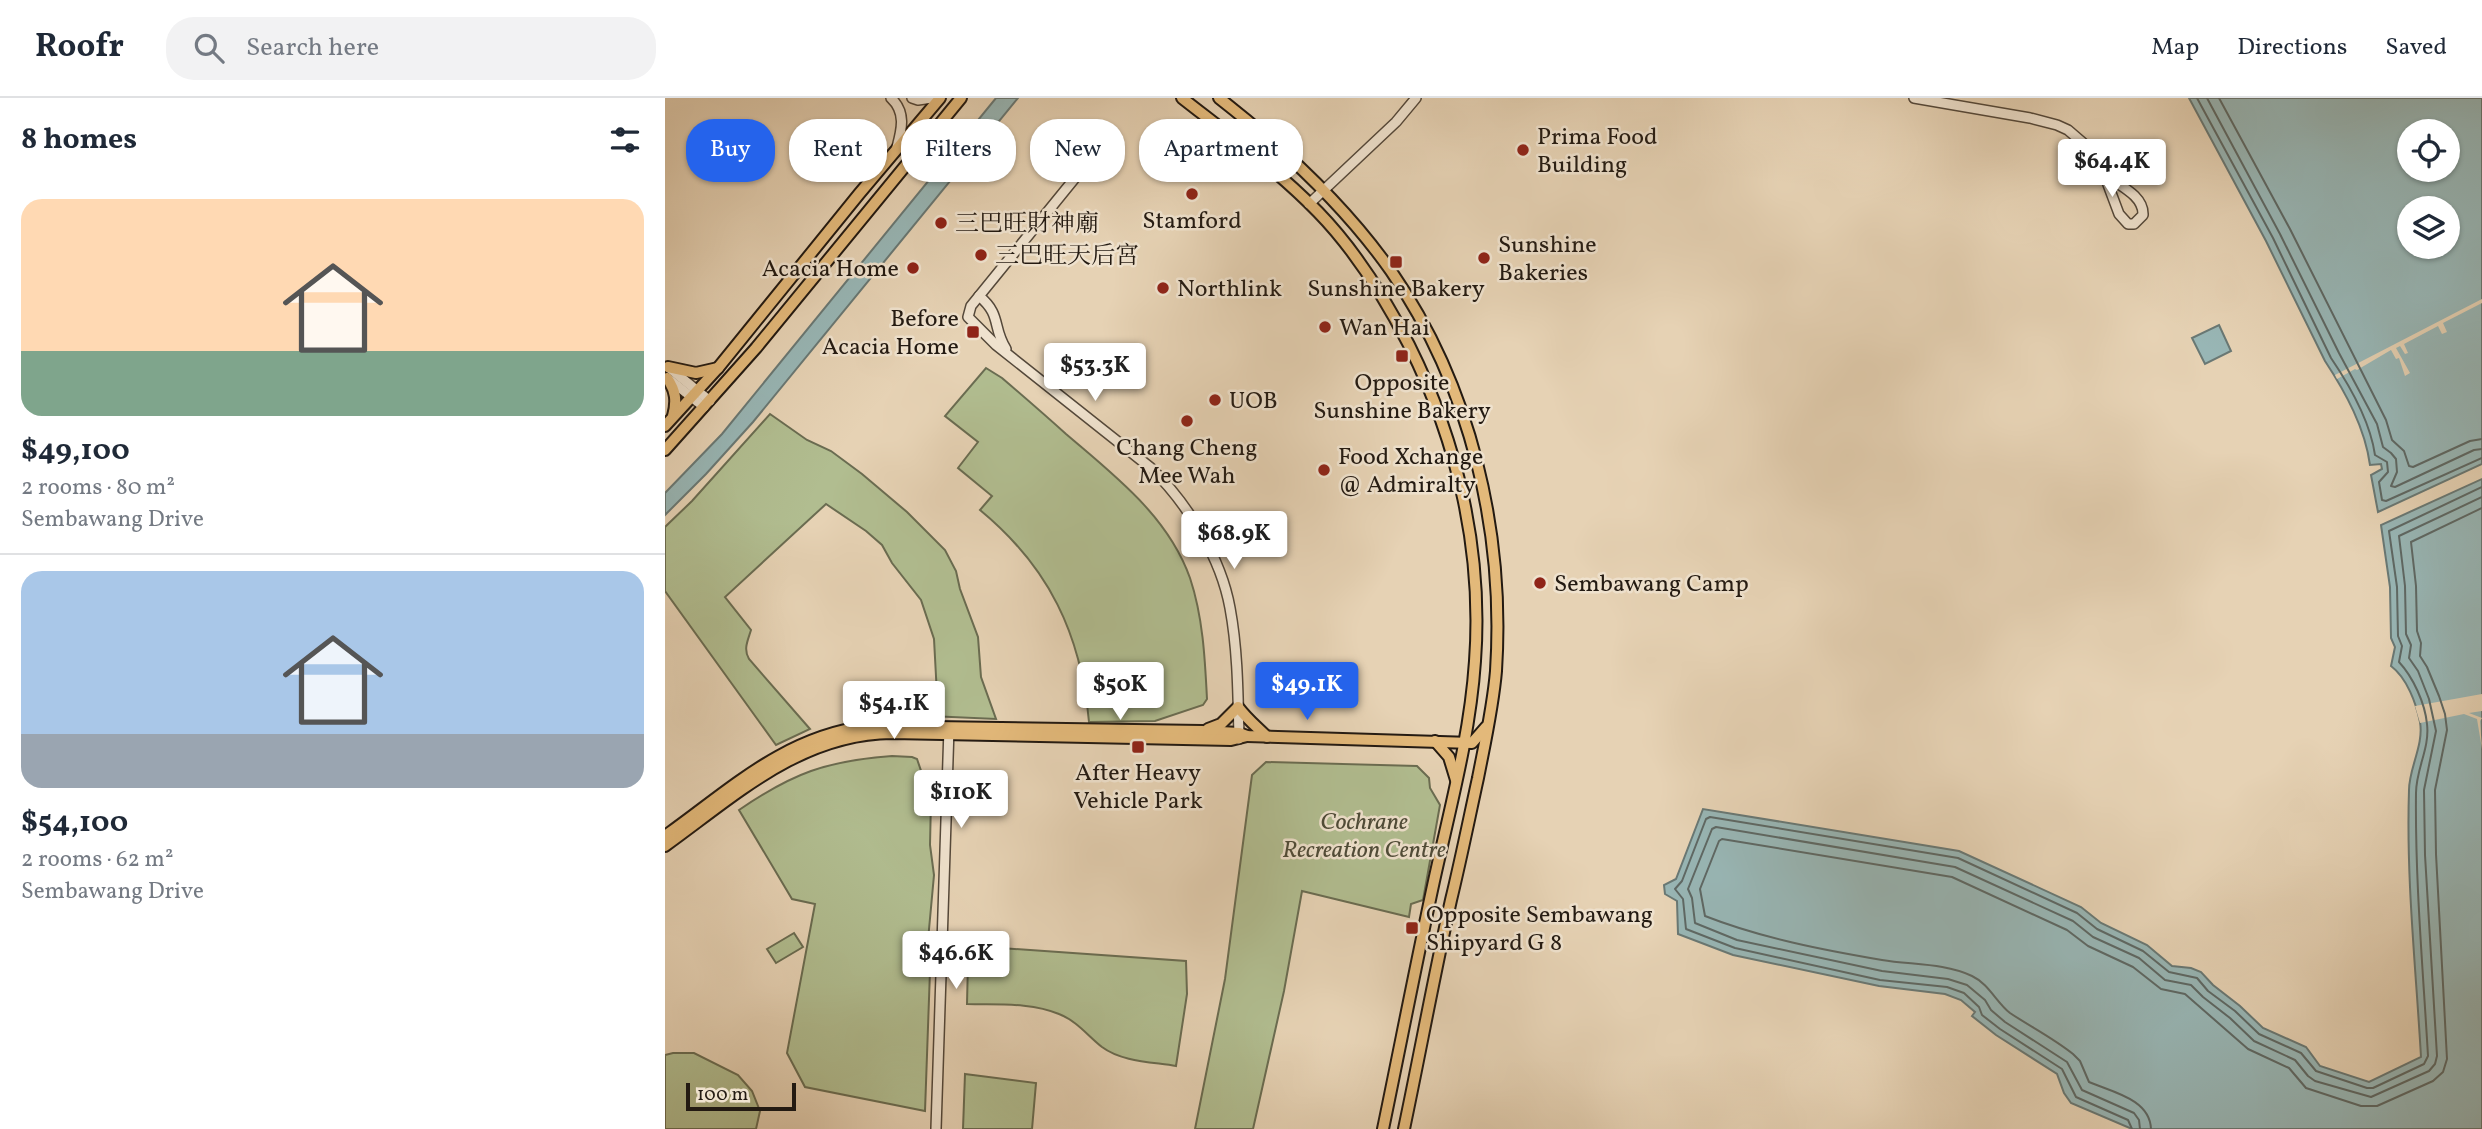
<!DOCTYPE html>
<meta charset="utf-8">
<style>
:root{--surface:#fff;--page:#f2f2f3;--text:#1f2937;--muted:#747a83;--line:#e0e1e3;--accent:#2563eb}
body{margin:0;font-family:Vollkorn,"Noto Serif SC",serif;background:var(--page);color:var(--text);height:100vh;display:flex;flex-direction:column;font-size:26px;white-space:nowrap}
*{box-sizing:border-box;margin:0}
p{font-size:23px;color:var(--muted)}
.icon{flex:none;width:38px;height:38px;fill:none;stroke:currentColor;stroke-width:2;stroke-linecap:round;stroke-linejoin:round}
.map{position:relative;flex:1;overflow:hidden}
.panel{display:flex;flex-direction:column;background:var(--surface);width:665px}
.panel>*{flex:none}
.hud{position:absolute;left:21px;top:21px;width:665px;height:63px;display:flex;gap:14px}
.tools{position:absolute;left:1732px;top:21px;display:grid;gap:14px}
.tools a{display:grid;place-items:center;width:63px;height:63px;border-radius:50%;background:var(--surface);box-shadow:0 2px 5px #0004;font-size:35px}
.scale{position:absolute;left:21px;bottom:18px;width:110px;box-sizing:border-box;padding-left:7px;border:4px solid #231a12;border-top:0;font-size:19px;line-height:24px;white-space:nowrap;color:#231a12;-webkit-text-stroke:5px #efe2ce;paint-order:stroke}
.price{position:absolute;translate:-50% -60px;padding:0 16px;border-radius:7px;background:#fff;color:#222;font-size:23px;line-height:46px;filter:drop-shadow(0 2px 4px #0008)}
.price::after{content:'';position:absolute;left:50%;top:42px;width:21px;height:16px;margin-left:-10px;background:inherit;clip-path:polygon(0 0,100% 0,50% 100%)}
.price.active{background:var(--accent);color:#fff}
ul{padding:0;list-style:none}
li{display:grid;align-content:center;gap:14px;height:371px;padding:0 21px}
li+li{border-top:2px solid var(--line)}
li span{display:grid;place-items:center;height:217px;border-radius:21px;color:#555}
li>.icon{margin-inline-start:auto}
span .icon{width:126px;height:126px;fill:#fffc;stroke-width:1}
li b{font-size:30px}
h2{display:flex;justify-content:space-between;align-items:center;height:84px;padding:0 21px;font-size:30px}
.pill{padding:0 24px;border-radius:28px;background:var(--surface);box-shadow:0 2px 5px #0004;font-size:24px;line-height:63px}
.pill.active{background:var(--accent);color:#fff}
header{display:flex;align-items:center;gap:42px;box-sizing:border-box;height:98px;padding:0 35px;background:var(--surface);border-bottom:2px solid var(--line)}
header strong{font-size:33px}
nav{display:flex;gap:38px;margin-inline-start:auto;font-size:24px}
.search{width:490px;height:63px;background:var(--page);display:flex;align-items:center;gap:18px;box-sizing:border-box;padding:0 24px;border-radius:28px;color:var(--muted);font-size:26px}
main{display:flex;flex:1;min-height:0}
.map>svg:first-child{display:block}
.green{fill:#b1bd90;stroke:#6a6c51;stroke-width:2}
.water{fill:#98b6b5;stroke:#697874;stroke-width:2;fill-rule:evenodd}
.pier{fill:#e6d2b4}
.lines{fill:none;stroke-linecap:round;stroke-linejoin:round}
.shore{stroke:#5e6864;stroke-width:2}
.minor-casing{stroke:#54483a;stroke-width:12}
.major-casing{stroke:#231a12;stroke-width:14}
.minor{stroke:#efe2ce;stroke-width:9}
.major{stroke:#e3b97a;stroke-width:10}
.poi-dot{fill:#8f2418;stroke:#efe2ce;stroke-width:2.5}
.labels{text-anchor:middle;stroke-width:5;stroke-linejoin:round;paint-order:stroke}
.poi-label{font-size:24px;fill:#231a12;stroke:#efe2ce;text-anchor:start}
.park-label{font-size:24px;font-style:italic;fill:#4e4b38;stroke:#efe2ce}
</style>
<header>
<strong>Roofr</strong>
<div class="search"><svg class="icon" aria-label="search" viewBox="0 0 24 24"><circle cx="10" cy="10" r="6"/><path d="M15 15l6 6"/></svg>Search here</div>
<nav><a>Map</a><a>Directions</a><a>Saved</a></nav>
</header>
<main>
<section class="panel">
<h2>8 homes<svg class="icon" aria-label="filters" viewBox="0 0 24 24"><path d="M4 7h16M4 17h16"/><circle cx="9" cy="7" r="2"/><circle cx="15" cy="17" r="2"/></svg></h2>
<ul>
<li><span style="background:linear-gradient(#ffd9b3 70%,#7fa58c 0)"><svg class="icon" aria-label="home" viewBox="0 0 24 24"><path d="M3 11l9-7 9 7M6 9v11h12V9"/></svg></span><div><b>$49,100</b><p>2 rooms · 80 m²</p><p>Sembawang Drive</p></div></li>
<li><span style="background:linear-gradient(#a9c7e8 75%,#9aa5b1 0)"><svg class="icon" aria-label="home" viewBox="0 0 24 24"><path d="M3 11l9-7 9 7M6 9v11h12V9"/></svg></span><div><b>$54,100</b><p>2 rooms · 62 m²</p><p>Sembawang Drive</p></div></li>
</ul>
</section>
<div class="map">
<svg width="1817" height="1031" viewBox="0 0 1817 1031">
<rect width="100%" height="100%" fill="#e6d2b4"/>
<filter id="stains"><feTurbulence type="fractalNoise" baseFrequency=".00286" numOctaves="4"/><feColorMatrix values="0 0 0 0 .2 0 0 0 0 .09 0 0 0 0 .02 0 0 0 .5 -.17"/></filter>
<radialGradient id="worn" r=".72"><stop offset=".6" stop-color="#630" stop-opacity="0"/><stop offset="1" stop-color="#630" stop-opacity=".3"/></radialGradient>
<g class="green">
<path d="M321 270 337 280C358 298 380 317 401 336 449 377 503 418 525 480 538 519 540 561 542 601L538 607 490 623 424 624C416 536 384 469 315 412L327 398 293 370 313 344 280 318Z"/>
<path d="M105 316 142 342 166 353 197 376 242 414 280 452 291 473 295 491 313 539 316 579 331 621 242 617V615L269 602 272 597 269 541 256 502 227 465 217 447 201 433 161 406 60 499 86 532C83 542 78 551 84 561L145 631 111 647 0 493V429L27 403Z"/>
<path d="M227 658 247 659 252 661 266 702 265 747 269 777 262 853 265 873 260 1013 140 989 122 955 150 806 127 801 74 712C128 675 161 663 227 658Z"/>
<polygon points="601,664 752,668 764,680 765,690 775,707 758,802 746,806 744,819 637,793 619,893 588,1031 530,1031 560,881 587,677"/>
<polygon points="129,835 138,849 111,865 102,851"/>
<path d="M307 848 521 863 522 896 511 968C488 964 457 964 437 949 423 938 412 923 394 916 366 904 332 907 302 906L303 863Z"/>
<polygon points="8,955 29,955 73,977 87,993 95,1013 91,1031 0,1031 0,957"/>
<polygon points="300,976 371,985 367,1031 298,1031"/>
</g>
<g class="water">
<polygon points="331,0 353,0 88,324 41,376 0,417 0,395 57,336"/>
<path d="M1524 0H1817V366L1713 414 1706 377 1717 371 1716 366 1705 367C1700 330 1681 295 1660 263L1601 143ZM1745 33H1783V72H1745ZM1745 110H1783V149H1745Z"/>
<polygon points="1554,227 1566,253 1540,266 1527,240"/>
<path d="M1817 381V1031H1467L1406 1005 1399 995 1392 976 1331 937 1307 918 1310 914 1296 902 1280 896 1214 888 1068 857 1013 836 1012 803 1000 796 999 787 1011 781 1038 711 1294 753 1416 809 1436 825 1482 847 1507 868 1526 870 1536 874 1548 887 1575 908 1598 930 1641 949 1655 968 1704 984 1756 959C1751 871 1741 781 1744 692 1744 670 1759 647 1755 624 1751 605 1742 580 1726 568L1730 549 1726 540 1725 489 1716 427Z"/>
</g>
<g class="pier">
<polygon points="1817,201 1817,205 1778,225 1782,234 1777,236 1773,228 1739,246 1743,255 1740,256 1735,248 1731,250 1745,275 1740,278 1734,260 1731,261 1726,252 1692,272 1690,271 1672,281 1670,277"/>
<polygon points="1817,596 1817,613 1804,615 1817,620 1815,623 1817,651 1812,621 1799,616 1755,625 1750,608"/>
</g>
<g class="lines">
<g class="shore">
<path d="M1532 0 1608 140 1666 260C1685 288 1705 322 1710 357L1722 364 1723 374 1714 384 1717 402 1721 403 1817 360"/>
<polyline points="1542,0 1615,136 1674,255 1712,326 1718,349 1726,355 1731,361 1732,374 1726,388 1730,389 1809,352 1817,351"/>
<polyline points="1554,0 1625,131 1721,322 1727,342 1739,353 1744,368 1748,369 1805,343 1817,341"/>
<path d="M1467 1031 1463 1022 1411 999 1397 971 1335 931 1317 917 1314 909 1299 895 1282 889 1215 882 1070 850 1021 831 1018 801 1010 791 1017 783 1041 721 1045 719 1293 760 1412 815 1432 831 1478 853 1504 874 1532 880 1543 893 1570 913 1594 936 1636 955 1651 973 1702 990H1708L1759 966 1763 958C1758 871 1750 783 1751 695 1751 671 1765 650 1762 626 1760 605 1748 579 1734 564L1737 548 1733 538 1732 489 1724 433 1817 389"/>
<polyline points="1475,1031 1474,1022 1469,1015 1417,992 1402,964 1340,924 1326,912 1320,902 1302,887 1283,881 1217,873 1072,842 1030,825 1027,800 1023,791 1047,731 1051,729 1290,769 1408,823 1428,839 1474,860 1500,882 1526,887 1538,899 1565,920 1589,943 1630,962 1643,978 1650,983 1706,999 1764,973 1770,966 1772,958 1760,757 1759,692 1771,633 1764,601 1753,573 1744,560 1746,547 1741,536 1740,488 1734,438 1817,399"/>
<path d="M1486 1031C1485 1001 1447 994 1424 984L1415 963 1408 956C1388 940 1366 929 1345 915 1331 904 1324 886 1307 878 1279 865 1247 867 1217 862 1158 852 1096 840 1040 818L1035 791 1054 743 1057 741 1287 779 1402 832 1423 848 1468 869 1496 891 1520 896 1583 951 1624 970 1641 990 1696 1008H1712L1768 983 1778 974 1782 961 1771 756 1770 692 1782 632 1780 616 1774 598 1762 569 1755 558 1756 545 1752 533 1751 488 1746 444 1817 410"/>
</g>
<defs>
<g id="minor">
<path d="M226 0C241 14 237 31 232 49"/>
<polyline points="247,0 253,2 267,0"/>
<path d="M1249 0 1365 20 1392 27 1403 32 1425 51 1439 76 1454 116 1463 126H1469L1478 117C1479 97 1453 87 1439 76"/>
<path d="M423 64 306 208 303 219 331 247 486 370C523 406 556 460 565 510 573 553 573 598 574 641"/>
<polyline points="644,106 731,24 751,0"/>
<path d="M314 198C337 217 327 229 341 251"/>
<polyline points="3,269 45,303"/>
<polyline points="5,282 39,309"/>
<polyline points="271,1031 284,630"/>
</g>
<g id="major">
<path d="M517 0C563 36 612 72 653 114 690 152 720 200 744 247 793 345 818 454 810 563 805 638 785 710 769 783 751 866 735 949 718 1031"/>
<path d="M554 0C618 50 679 106 726 173 806 289 840 434 831 573 828 609 820 644 813 680 804 721 796 761 786 802 769 878 755 955 739 1031"/>
<polyline points="3,269 31,275 53,270"/>
<path d="M2 280C11 293 12 303 8 318"/>
<polyline points="0,328 53,270 194,96 275,0"/>
<polyline points="0,352 91,250 296,0"/>
<path d="M543 631 556 626 573 609C582 621 592 629 602 639"/>
<polyline points="770,643 784,659 791,682"/>
<path d="M0 738C66 691 119 639 202 628L537 633 574 635 582 638 807 645 821 629"/>
<path d="M0 748C71 697 135 636 227 635L566 642 582 638"/>
</g>
</defs>
<use href="#minor" class="minor-casing"/>
<use href="#major" class="major-casing"/>
<use href="#minor" class="minor"/>
<use href="#major" class="major"/>
</g>
<g class="poi-dot">
<circle cx="858" cy="52" r="7"/>
<circle cx="527" cy="96" r="7"/>
<circle cx="276" cy="125" r="7"/>
<circle cx="316" cy="157" r="7"/>
<circle cx="819" cy="160" r="7"/>
<rect x="724" y="157" width="14" height="14" rx="3.5"/>
<circle cx="248" cy="170" r="7"/>
<circle cx="498" cy="190" r="7"/>
<circle cx="660" cy="229" r="7"/>
<rect x="301" y="227" width="14" height="14" rx="3.5"/>
<rect x="730" y="251" width="14" height="14" rx="3.5"/>
<circle cx="550" cy="302" r="7"/>
<circle cx="522" cy="323" r="7"/>
<circle cx="659" cy="372" r="7"/>
<circle cx="875" cy="485" r="7"/>
<rect x="466" y="642" width="14" height="14" rx="3.5"/>
<rect x="740" y="823" width="14" height="14" rx="3.5"/>
</g>
<g class="labels">
<g class="poi-label">
<text x="872" y="46">Prima Food<tspan x="872" dy="28">Building</tspan></text>
<text x="527" y="130" text-anchor="middle">Stamford</text>
<text x="290" y="133">三巴旺財神廟</text>
<text x="833" y="154">Sunshine<tspan x="833" dy="28">Bakeries</tspan></text>
<text x="330" y="165">三巴旺天后宮</text>
<text x="234" y="178" text-anchor="end">Acacia Home</text>
<text x="512" y="198">Northlink</text>
<text x="731" y="198" text-anchor="middle">Sunshine Bakery</text>
<text x="294" y="228" text-anchor="end">Before<tspan x="294" dy="28">Acacia Home</tspan></text>
<text x="674" y="237">Wan Hai</text>
<text x="737" y="292" text-anchor="middle">Opposite<tspan x="737" dy="28">Sunshine Bakery</tspan></text>
<text x="564" y="310">UOB</text>
<text x="522" y="357" text-anchor="middle">Chang Cheng<tspan x="522" dy="28">Mee Wah</tspan></text>
<text x="673" y="366">Food Xchange<tspan x="673" dy="28">@ Admiralty</tspan></text>
<text x="889" y="493">Sembawang Camp</text>
<text x="473" y="682" text-anchor="middle">After Heavy<tspan x="473" dy="28">Vehicle Park</tspan></text>
<text x="761" y="824">Opposite Sembawang<tspan x="761" dy="28">Shipyard G 8</tspan></text>
</g>
<g class="park-label">
<text x="699" y="731">Cochrane<tspan x="699" dy="28">Recreation Centre</tspan></text>
</g>
</g>
<rect width="100%" height="100%" filter="url(#stains)"/>
<rect width="100%" height="100%" fill="url(#worn)"/>
</svg>
<div class="tools">
<a><svg class="icon" aria-label="locate" viewBox="0 0 24 24"><circle cx="12" cy="12" r="6"/><path d="M12 2v4M12 18v4M2 12h4M18 12h4"/></svg></a>
<a><svg class="icon" aria-label="layers" viewBox="0 0 24 24"><path d="M12 4l9 5-9 5-9-5zM3 14l9 5 9-5"/></svg></a>
</div>
<div class="scale">100 m</div>
<b class="price" style="left:1447px;top:101px">$64.4K</b>
<b class="price" style="left:430px;top:305px">$53.3K</b>
<b class="price" style="left:569px;top:473px">$68.9K</b>
<b class="price" style="left:455px;top:624px">$50K</b>
<b class="price active" style="left:642px;top:624px">$49.1K</b>
<b class="price" style="left:229px;top:643px">$54.1K</b>
<b class="price" style="left:296px;top:732px">$110K</b>
<b class="price" style="left:291px;top:893px">$46.6K</b>
<div class="hud">
<a class="pill active">Buy</a>
<a class="pill">Rent</a>
<a class="pill">Filters</a>
<a class="pill">New</a>
<a class="pill">Apartment</a>
</div>
</div>
</main>
